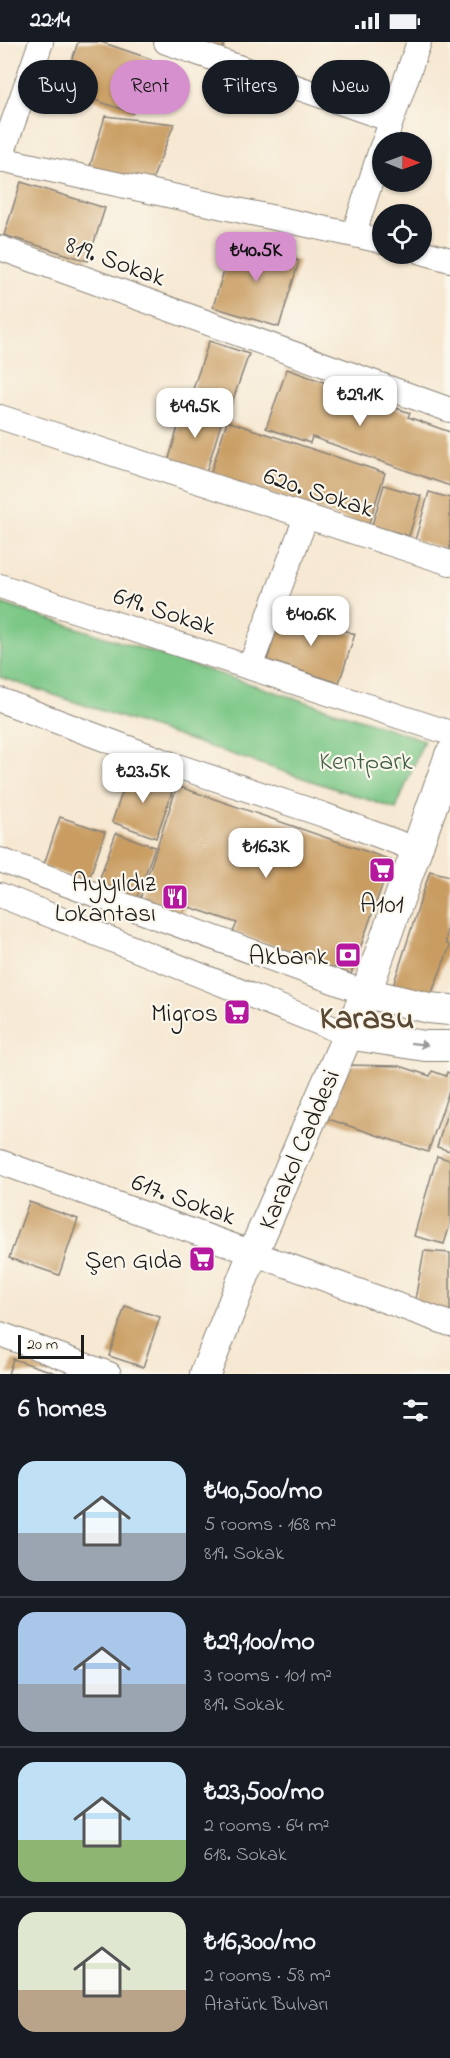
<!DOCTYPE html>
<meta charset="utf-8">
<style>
:root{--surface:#171b24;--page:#20242c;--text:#f1f3f6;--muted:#9ea1a6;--line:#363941;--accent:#d690ce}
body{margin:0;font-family:"Indie Flower",sans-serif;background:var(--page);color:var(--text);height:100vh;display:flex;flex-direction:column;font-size:22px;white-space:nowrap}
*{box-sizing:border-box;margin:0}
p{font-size:20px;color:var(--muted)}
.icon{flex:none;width:33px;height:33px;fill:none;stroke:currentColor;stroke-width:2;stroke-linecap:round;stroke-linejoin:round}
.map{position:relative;height:1332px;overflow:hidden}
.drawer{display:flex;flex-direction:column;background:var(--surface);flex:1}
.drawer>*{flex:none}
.hud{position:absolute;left:18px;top:18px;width:414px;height:54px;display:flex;gap:12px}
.needle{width:39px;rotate:91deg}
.controls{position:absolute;left:372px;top:90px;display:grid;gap:12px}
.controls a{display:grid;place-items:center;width:60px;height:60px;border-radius:50%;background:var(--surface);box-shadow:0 2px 4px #0004;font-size:30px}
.scale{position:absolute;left:18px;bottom:15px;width:66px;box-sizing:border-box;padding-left:6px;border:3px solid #1c1c1c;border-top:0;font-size:16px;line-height:21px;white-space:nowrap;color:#1c1c1c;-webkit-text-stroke:4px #fbf7ec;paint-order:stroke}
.price{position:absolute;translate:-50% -51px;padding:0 14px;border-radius:12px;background:#fff;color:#222;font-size:20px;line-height:39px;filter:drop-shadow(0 2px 3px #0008)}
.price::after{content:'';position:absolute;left:50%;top:36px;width:18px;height:14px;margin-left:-9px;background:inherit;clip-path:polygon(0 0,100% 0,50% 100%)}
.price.current{background:var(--accent);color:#111}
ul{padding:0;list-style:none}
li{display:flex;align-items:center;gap:18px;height:150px;padding:0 18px}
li+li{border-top:2px solid var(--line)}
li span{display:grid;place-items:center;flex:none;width:168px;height:120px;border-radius:18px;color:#555}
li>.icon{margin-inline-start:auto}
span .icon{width:72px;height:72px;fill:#fffc;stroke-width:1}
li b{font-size:26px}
h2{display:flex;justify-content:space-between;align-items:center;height:72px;padding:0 18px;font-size:26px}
.chip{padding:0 21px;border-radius:27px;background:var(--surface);box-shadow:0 2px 4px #0004;font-size:21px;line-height:54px}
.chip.current{background:var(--accent);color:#111}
.status{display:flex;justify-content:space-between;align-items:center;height:42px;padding:0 30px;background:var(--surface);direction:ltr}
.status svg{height:16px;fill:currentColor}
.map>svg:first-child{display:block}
.green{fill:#7bc786;stroke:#4c7251;stroke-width:1.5}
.building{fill:#c99d62}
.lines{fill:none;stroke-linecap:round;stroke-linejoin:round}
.minor-casing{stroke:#898277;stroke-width:26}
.major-casing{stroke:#898277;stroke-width:32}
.minor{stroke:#fff;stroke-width:24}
.major{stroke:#fff;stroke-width:30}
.oneway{fill:#999}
.labels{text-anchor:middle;stroke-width:4.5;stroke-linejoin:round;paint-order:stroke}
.street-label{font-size:26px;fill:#1c1c1c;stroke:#fbf7ec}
.park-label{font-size:26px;fill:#426046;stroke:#fbf7ec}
.poi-label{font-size:26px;fill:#1c1c1c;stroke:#fbf7ec;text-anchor:end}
.district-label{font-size:32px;font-weight:bold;fill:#594934;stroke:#fbf7ec}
</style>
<div class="status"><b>22:14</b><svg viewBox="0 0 49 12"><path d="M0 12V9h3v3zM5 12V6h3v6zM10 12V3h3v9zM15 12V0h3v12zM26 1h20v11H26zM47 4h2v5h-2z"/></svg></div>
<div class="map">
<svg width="450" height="1332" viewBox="0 0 450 1332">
<rect width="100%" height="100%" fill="#fbf7ec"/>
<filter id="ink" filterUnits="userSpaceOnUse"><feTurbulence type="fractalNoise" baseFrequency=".0167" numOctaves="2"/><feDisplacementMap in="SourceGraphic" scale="12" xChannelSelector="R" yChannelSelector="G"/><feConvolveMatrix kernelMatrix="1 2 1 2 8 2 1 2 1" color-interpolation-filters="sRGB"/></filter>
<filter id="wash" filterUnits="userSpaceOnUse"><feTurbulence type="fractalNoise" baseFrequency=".008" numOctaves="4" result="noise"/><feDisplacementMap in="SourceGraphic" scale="24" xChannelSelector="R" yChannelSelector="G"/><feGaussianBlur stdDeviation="1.35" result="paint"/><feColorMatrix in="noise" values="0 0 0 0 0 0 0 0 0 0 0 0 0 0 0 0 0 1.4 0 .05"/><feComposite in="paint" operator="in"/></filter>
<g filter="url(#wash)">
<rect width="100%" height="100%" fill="#f6e8d2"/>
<polygon class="green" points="0,561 424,698 396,767 0,635"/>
<g id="blocks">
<g class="building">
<polygon points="78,0 101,0 151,17 133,71 62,47"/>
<polygon points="186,0 225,0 220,13"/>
<polygon points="105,74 174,82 151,141 89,128"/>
<polygon points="21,140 105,166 88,219 4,193"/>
<polygon points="234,195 269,205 268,209 299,219 279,285 213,265"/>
<polygon points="209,299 249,312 229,369 190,356"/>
<polygon points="287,327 410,371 408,375 450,390 450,444 312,395 310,401 266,386"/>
<polygon points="184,364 223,375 206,431 168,420"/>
<polygon points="227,379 385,431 368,484 210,433"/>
<polygon points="384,443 421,454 409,494 372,483"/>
<polygon points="429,450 450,456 450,508 415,498"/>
<polygon points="283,569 355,592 339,641 267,618"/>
<polygon points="130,728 174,744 156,796 112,780"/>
<polygon points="177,744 391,818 351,932 233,890 237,881 186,864 182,873 139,860"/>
<polygon points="60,775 105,790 88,840 43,825"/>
<polygon points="116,791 155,805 136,858 97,844"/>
<polygon points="430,829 450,834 446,901 450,904 431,953 393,944"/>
<polygon points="345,1023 400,1024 430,1034 432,1029 446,1034 447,1030 450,1031 450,1046 428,1110 328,1077"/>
<polygon points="449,1064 450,1064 450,1109 437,1105"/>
<polygon points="437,1114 450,1118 450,1183 444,1202 414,1194"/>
<polygon points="29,1160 78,1177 59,1233 9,1216"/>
<polygon points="424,1209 450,1211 450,1273 414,1263"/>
<polygon points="125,1264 160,1275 143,1325 109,1314"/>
<polygon points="13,1317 59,1332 8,1332"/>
</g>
</g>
</g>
<g filter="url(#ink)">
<use href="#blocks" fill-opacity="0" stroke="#898277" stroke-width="1.5"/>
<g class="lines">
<defs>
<g id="minor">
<polyline points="166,0 391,78"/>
<polyline points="384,100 419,0"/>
<polyline points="0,117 382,199"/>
<polyline points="0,118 41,0"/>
<polyline points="354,191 382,104"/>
<polyline points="0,206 450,368"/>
<polyline points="422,210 450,218"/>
<polyline points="0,375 450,521"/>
<polyline points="0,544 450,691"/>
<polyline points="250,625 306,475"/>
<polyline points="0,658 171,722 324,773 415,807"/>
<polyline points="0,818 366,951"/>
<polyline points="0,853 347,992"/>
<polyline points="0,1120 450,1282"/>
<polyline points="0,1292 109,1332"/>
</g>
<g id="major">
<polyline points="366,951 429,966 450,968"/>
<polyline points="347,992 425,1004 450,1004"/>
<polyline points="205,1332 253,1211 366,951 450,713"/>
</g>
</defs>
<use href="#minor" class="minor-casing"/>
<use href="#major" class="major-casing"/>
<use href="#minor" class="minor"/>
<use href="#major" class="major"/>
</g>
<defs><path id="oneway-solid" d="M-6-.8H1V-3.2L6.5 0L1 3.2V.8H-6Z" transform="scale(1.5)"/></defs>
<use class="oneway" href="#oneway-solid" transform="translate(419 1002) rotate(7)"/>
</g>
<defs>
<symbol id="supermarket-square" viewBox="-11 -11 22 22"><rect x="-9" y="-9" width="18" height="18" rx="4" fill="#b5179e" stroke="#fbf7ec"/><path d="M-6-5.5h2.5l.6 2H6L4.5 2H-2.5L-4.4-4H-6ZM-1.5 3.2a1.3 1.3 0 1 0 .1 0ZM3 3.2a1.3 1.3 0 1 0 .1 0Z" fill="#fff"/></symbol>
<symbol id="restaurant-square" viewBox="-11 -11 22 22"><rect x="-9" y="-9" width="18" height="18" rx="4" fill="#b5179e" stroke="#fbf7ec"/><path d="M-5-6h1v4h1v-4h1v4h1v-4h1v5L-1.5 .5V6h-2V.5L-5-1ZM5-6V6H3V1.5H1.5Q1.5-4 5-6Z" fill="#fff"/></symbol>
<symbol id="bank-square" viewBox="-11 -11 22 22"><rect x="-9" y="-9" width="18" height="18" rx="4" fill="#b5179e" stroke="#fbf7ec"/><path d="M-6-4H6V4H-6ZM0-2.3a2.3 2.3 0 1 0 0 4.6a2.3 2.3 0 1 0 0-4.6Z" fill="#fff"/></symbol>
</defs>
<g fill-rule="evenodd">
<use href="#supermarket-square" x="367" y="813" width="30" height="30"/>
<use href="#restaurant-square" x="160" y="840" width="30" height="30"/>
<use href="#bank-square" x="333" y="898" width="30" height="30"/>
<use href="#supermarket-square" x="222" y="955" width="30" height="30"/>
<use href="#supermarket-square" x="187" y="1202" width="30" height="30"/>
</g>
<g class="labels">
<g class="street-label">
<text transform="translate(116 218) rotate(20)" y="9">819. Sokak</text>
<text transform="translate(319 449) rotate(18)" y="9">620. Sokak</text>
<text transform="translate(165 568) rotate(18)" y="9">619. Sokak</text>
<text transform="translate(298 1107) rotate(-67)" y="9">Karakol Caddesi</text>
<text transform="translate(184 1156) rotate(20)" y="9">617. Sokak</text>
</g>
<g class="park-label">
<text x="366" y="727">Kentpark</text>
</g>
<g class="poi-label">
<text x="156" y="849">Ayyıldız<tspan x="156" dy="30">Lokantası</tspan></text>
<text x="382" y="870" text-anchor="middle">A101</text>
<text x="328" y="922">Akbank</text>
<text x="218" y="979">Migros</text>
<text x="182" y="1226">Şen Gıda</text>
</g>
<g class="district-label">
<text x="367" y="986">Karasu</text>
</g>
</g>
</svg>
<div class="controls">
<a><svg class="needle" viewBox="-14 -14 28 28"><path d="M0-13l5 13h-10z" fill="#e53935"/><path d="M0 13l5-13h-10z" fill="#9ea1a6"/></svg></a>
<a><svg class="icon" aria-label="locate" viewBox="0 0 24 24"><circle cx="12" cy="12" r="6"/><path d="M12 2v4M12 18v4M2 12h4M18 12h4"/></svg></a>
</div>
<div class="scale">20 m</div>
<b class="price current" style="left:256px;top:241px">₺40.5K</b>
<b class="price" style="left:360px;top:385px">₺29.1K</b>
<b class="price" style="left:195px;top:397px">₺49.5K</b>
<b class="price" style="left:311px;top:605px">₺40.6K</b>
<b class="price" style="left:143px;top:762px">₺23.5K</b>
<b class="price" style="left:266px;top:837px">₺16.3K</b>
<div class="hud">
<a class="chip">Buy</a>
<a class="chip current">Rent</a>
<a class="chip">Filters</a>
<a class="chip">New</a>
</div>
</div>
<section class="drawer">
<h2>6 homes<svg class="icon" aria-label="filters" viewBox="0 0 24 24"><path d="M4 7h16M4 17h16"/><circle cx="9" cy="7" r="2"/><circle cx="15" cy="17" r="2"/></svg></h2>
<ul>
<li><span style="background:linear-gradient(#bfe0f5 60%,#9aa5b1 0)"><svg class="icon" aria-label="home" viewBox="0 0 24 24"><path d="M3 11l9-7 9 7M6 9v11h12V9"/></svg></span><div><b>₺40,500/mo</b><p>5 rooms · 168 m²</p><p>819. Sokak</p></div></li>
<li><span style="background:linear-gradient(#a9c7e8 60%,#9aa5b1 0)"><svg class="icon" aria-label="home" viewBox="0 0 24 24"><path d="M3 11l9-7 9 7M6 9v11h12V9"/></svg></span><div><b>₺29,100/mo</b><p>3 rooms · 101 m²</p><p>819. Sokak</p></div></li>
<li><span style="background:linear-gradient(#bfe0f5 65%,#8fb573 0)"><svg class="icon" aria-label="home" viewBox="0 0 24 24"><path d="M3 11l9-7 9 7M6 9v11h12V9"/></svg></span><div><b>₺23,500/mo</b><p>2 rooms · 64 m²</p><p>618. Sokak</p></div></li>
<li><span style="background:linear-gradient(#dfe7d0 65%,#b9a48a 0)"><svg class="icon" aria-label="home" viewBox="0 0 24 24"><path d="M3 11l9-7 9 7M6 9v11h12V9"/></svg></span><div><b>₺16,300/mo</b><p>2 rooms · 58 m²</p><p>Atatürk Bulvarı</p></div></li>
</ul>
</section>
